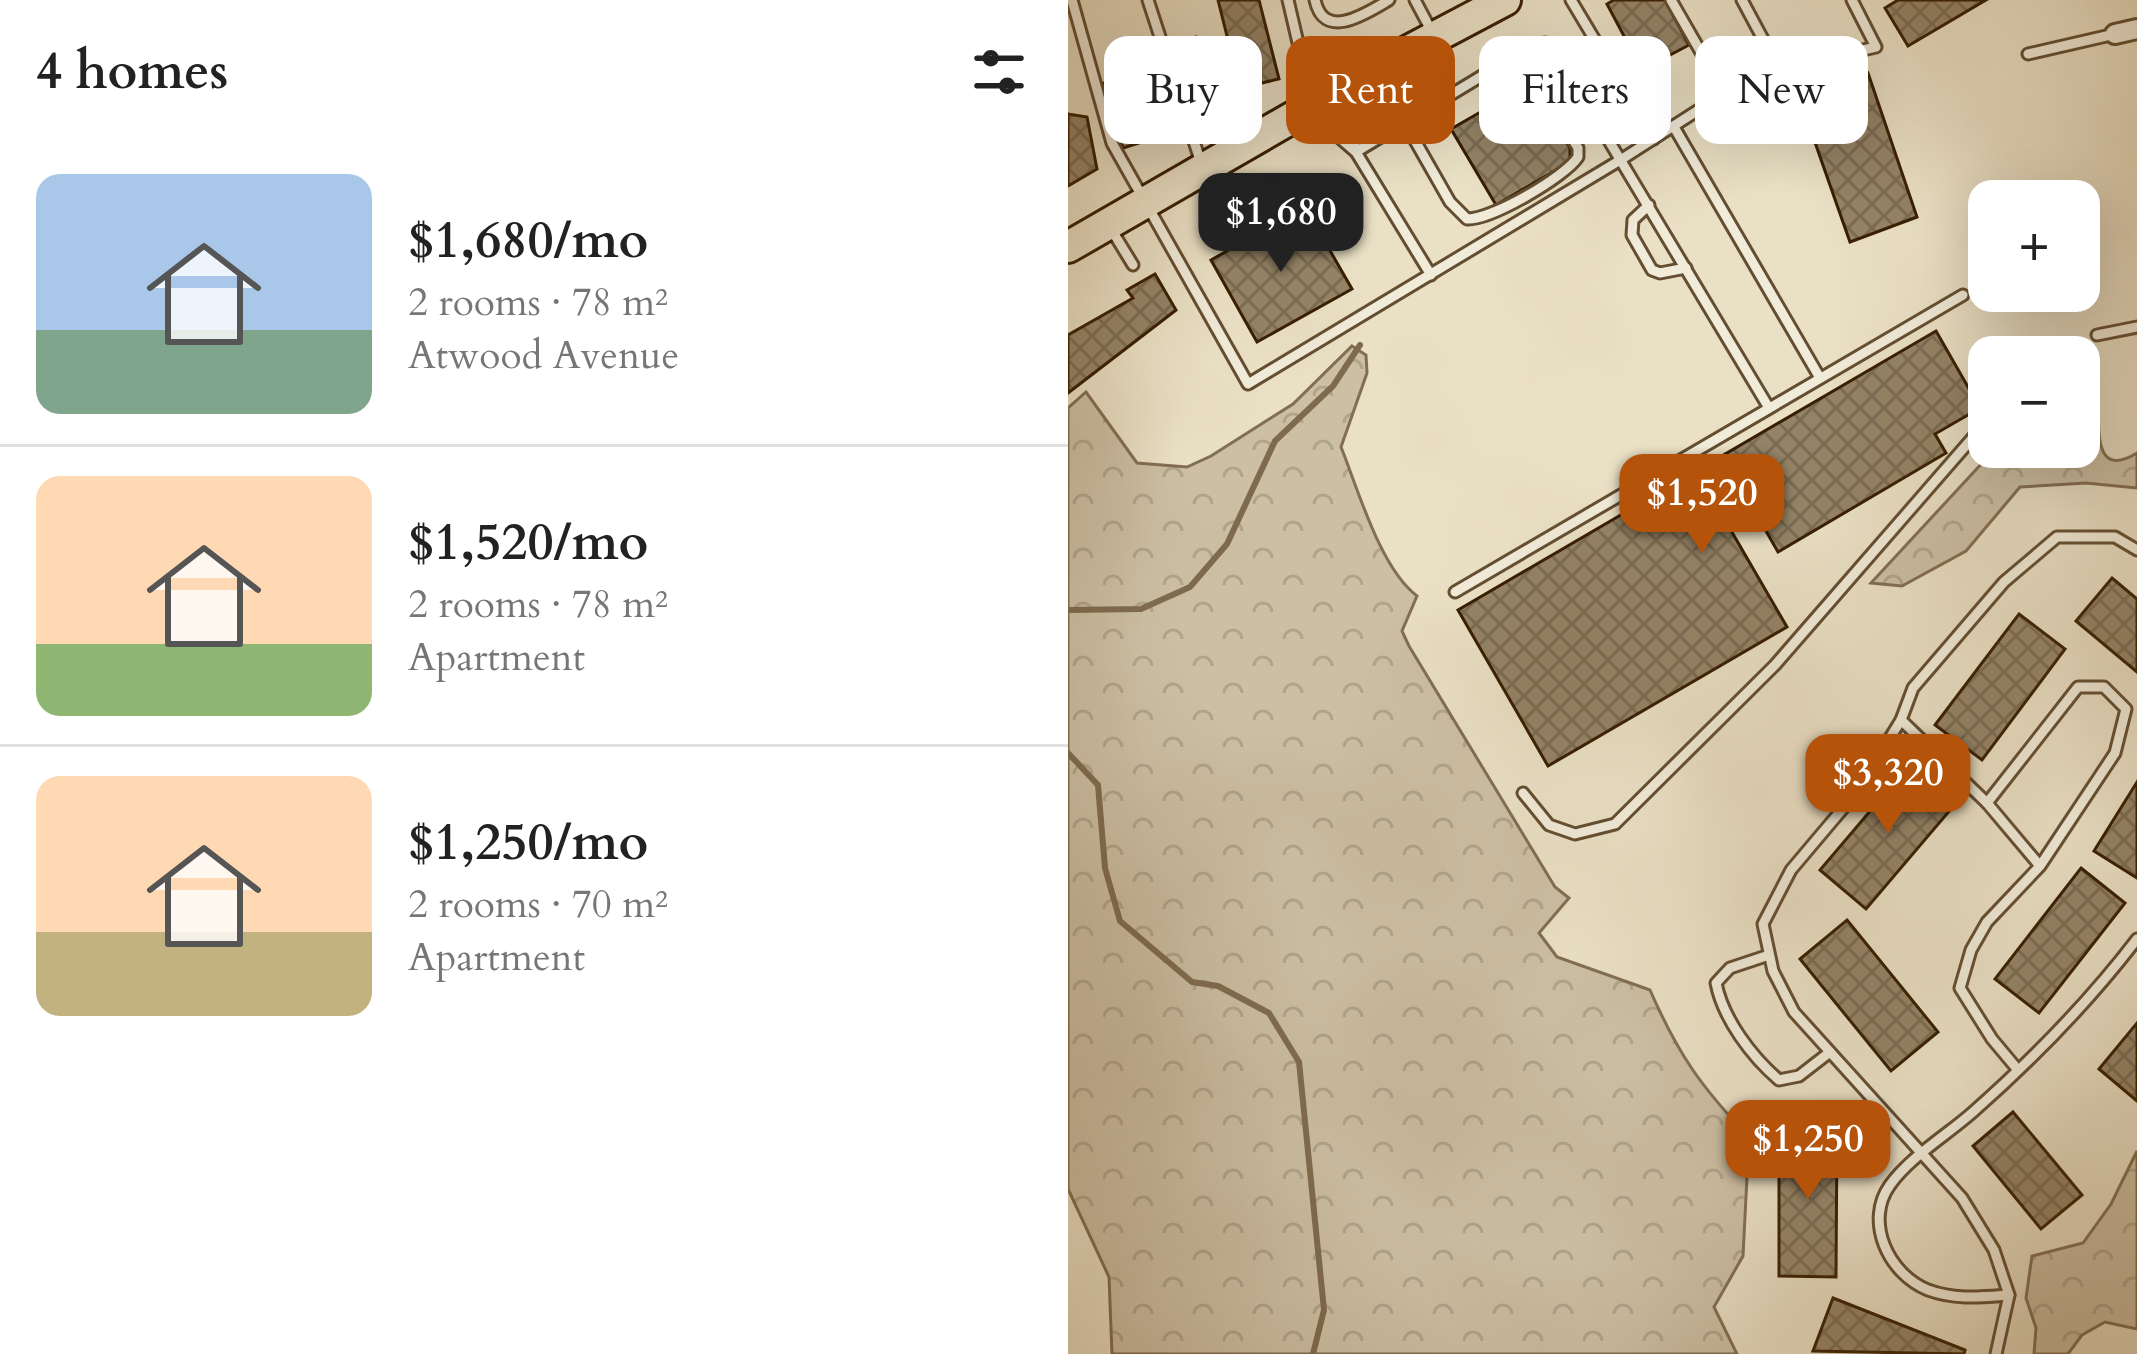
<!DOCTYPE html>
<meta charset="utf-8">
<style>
:root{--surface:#fff;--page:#f6f6f6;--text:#222;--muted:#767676;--line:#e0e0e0;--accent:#b45309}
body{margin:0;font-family:Cardo,serif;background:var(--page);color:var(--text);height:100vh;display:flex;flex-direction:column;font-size:45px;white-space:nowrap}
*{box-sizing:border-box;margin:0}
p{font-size:39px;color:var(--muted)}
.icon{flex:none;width:66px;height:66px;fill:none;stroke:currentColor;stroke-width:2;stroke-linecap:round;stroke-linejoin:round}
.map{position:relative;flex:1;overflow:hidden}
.drawer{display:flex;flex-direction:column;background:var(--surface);width:1068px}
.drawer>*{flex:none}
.banner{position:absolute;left:36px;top:36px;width:852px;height:108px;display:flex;gap:24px}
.fabs{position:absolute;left:900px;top:180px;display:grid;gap:24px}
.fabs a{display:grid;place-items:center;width:132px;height:132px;border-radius:24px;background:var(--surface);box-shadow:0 12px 48px #0002;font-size:60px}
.price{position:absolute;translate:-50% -102px;padding:0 27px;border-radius:24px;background:var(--accent);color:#fff;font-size:39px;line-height:78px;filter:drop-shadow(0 3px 6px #0008)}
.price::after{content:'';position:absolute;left:50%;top:72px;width:36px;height:27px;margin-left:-18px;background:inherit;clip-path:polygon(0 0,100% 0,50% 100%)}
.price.active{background:#222;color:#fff}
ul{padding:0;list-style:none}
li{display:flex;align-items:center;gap:36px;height:300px;padding:0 36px}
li+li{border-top:3px solid var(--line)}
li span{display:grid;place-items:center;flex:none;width:336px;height:240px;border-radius:24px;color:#555}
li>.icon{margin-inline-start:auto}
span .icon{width:144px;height:144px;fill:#fffc;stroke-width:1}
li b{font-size:51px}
h2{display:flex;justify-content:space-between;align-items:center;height:144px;padding:0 36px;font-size:51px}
.chip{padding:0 42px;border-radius:24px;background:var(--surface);box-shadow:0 12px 48px #0002;font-size:42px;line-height:108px}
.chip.active{background:var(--accent);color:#fff}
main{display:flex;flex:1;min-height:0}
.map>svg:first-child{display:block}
.forest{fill:url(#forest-crowns);stroke:#826e52;stroke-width:3}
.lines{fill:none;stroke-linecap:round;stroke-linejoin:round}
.stream{stroke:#7e6b4e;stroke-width:6}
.building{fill:url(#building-cross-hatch);stroke:#371e00;stroke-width:3}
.service-casing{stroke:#644e31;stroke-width:15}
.minor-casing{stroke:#644e31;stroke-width:24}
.primary-casing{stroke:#371e00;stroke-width:36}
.service{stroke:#f1ebd9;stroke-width:9}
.minor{stroke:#f1ebd9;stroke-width:18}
.primary{stroke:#eae0c5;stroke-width:30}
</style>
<main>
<section class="drawer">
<h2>4 homes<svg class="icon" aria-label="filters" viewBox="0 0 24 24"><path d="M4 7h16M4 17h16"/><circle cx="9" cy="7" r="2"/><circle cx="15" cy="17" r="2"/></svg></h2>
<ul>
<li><span style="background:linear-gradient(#a9c7e8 65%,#7fa58c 0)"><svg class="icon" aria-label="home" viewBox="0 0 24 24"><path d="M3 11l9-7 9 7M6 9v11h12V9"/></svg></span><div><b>$1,680/mo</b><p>2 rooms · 78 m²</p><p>Atwood Avenue</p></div></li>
<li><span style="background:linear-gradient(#ffd9b3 70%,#8fb573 0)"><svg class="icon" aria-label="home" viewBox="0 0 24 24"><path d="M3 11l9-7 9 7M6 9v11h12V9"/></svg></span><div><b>$1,520/mo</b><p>2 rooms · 78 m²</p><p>Apartment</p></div></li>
<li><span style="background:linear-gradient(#ffd9b3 65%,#c2b280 0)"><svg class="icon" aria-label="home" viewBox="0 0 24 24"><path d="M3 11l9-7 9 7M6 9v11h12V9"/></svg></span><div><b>$1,250/mo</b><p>2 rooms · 70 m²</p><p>Apartment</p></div></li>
</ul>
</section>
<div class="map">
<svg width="1069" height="1354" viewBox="0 0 1069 1354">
<defs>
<pattern id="forest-crowns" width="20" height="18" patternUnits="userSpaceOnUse" patternTransform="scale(3)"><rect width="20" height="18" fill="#ccbfa4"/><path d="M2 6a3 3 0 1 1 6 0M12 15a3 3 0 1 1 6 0" fill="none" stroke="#b0a48b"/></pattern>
<pattern id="building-cross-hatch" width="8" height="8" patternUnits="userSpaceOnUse" patternTransform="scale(3)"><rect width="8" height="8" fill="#948366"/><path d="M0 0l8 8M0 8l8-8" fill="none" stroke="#7a6b52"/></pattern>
</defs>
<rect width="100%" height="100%" fill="#eae0c5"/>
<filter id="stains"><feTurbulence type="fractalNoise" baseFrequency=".00167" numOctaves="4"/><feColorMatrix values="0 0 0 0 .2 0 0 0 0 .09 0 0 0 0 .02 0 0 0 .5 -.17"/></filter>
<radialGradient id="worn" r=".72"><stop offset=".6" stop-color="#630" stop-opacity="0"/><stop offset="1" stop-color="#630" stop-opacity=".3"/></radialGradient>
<g class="forest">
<path d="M284 346 298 355 299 373 273 447C290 489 312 568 349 596L334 631 341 646 487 887 501 898 471 933 489 957 582 990C610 1054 633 1087 681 1137L675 1256 646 1307 669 1354H44L41 1277 0 1189V408L18 392 69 463 119 467 143 456 225 404Z"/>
<path d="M1030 410C1031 438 1029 477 1069 453V488L1018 483 952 487 898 551 834 586 803 583 929 447H1011V414Z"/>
<polygon points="1069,1151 1069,1329 1037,1322 1014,1335 1000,1354 966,1354 968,1328 958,1298 964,1256 1015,1243 1043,1204"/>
</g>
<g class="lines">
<g class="stream">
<polyline points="0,610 73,609 122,587 159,544 207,441 265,386 292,345"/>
<polyline points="0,753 30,785 37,868 52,921 124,982 150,986 201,1013 231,1062 256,1310 245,1354"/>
</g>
</g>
<g class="building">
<polygon points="150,0 191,0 211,79 172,88"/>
<polygon points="546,0 597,0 621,45 574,70 539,4"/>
<polygon points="830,0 918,0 840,46 817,8"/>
<polygon points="128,37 139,79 116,85 105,43"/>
<polygon points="77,71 96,135 55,148 36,83"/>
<polygon points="800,73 849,217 782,242 731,97"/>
<polygon points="463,83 502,148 502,162 428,205 383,129"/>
<polygon points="0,114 19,117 29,169 0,186"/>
<polygon points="237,207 284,289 189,342 143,260"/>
<polygon points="87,274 108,310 0,393 0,335 65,298 59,290"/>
<polygon points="868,331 912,408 867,434 878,453 710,552 687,512 661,527 719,627 480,766 390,610"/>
<polygon points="1044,578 1069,599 1069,672 1008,621"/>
<polygon points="951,614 997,649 914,760 867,725"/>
<polygon points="843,763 889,802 798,909 752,870"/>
<polygon points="1069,782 1069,878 1026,851"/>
<polygon points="1013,868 1057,903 971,1013 927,979"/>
<polygon points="779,920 870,1032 823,1071 732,959"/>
<polygon points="1069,1023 1069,1101 1031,1069"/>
<polygon points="945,1112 1014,1195 973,1229 905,1146"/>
<polygon points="711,1128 769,1128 768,1277 711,1276"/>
<polygon points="765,1298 897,1350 896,1354 745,1351"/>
</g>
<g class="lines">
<defs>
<g id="service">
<polyline points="4,0 44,143 180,384 554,159 685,75 808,47 784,0"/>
<polyline points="80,0 134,166"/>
<polyline points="220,0 238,77 250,97"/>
<path d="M247 0C256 42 299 13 321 0"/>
<polyline points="347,0 364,32"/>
<polyline points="503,0 586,139"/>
<polyline points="603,0 657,94"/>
<polyline points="674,0 712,71"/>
<polyline points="960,54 1047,34"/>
<polyline points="280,92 288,152"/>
<polyline points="243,113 288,152 363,275"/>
<path d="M337 123 382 202 399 219C423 220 497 177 510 157V148L451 53"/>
<polyline points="606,127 752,378"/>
<polyline points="288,152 460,48 477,43 486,49 701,408"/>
<polyline points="581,205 565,220 564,235 584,270 592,273 618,268"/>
<polyline points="43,229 65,265"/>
<polyline points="1029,335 1069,327"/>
<polyline points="387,592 895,295"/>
<polyline points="833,720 919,803"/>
<polyline points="455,793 481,825 507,834 547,824 707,665 921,419"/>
<path d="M701 955 662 968 648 983C655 1019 684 1057 711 1080L731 1076 762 1052"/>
<polyline points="950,1070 924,1039 892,988 903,950 919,922 972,866 1047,753 1058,709 1036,687 1010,687 919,803 972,866"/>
<path d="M941 1295C913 1297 887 1300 860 1290 820 1274 796 1221 822 1185 842 1157 879 1135 905 1112 965 1059 1020 1003 1069 939"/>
<polyline points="928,1354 941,1295 926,1250 894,1198 726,1012 705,971 695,924 723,870 788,793 833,720 845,688 936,582 989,537 1047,537 1069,550"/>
</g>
<polyline id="minor" points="1047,34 1069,29"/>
<polyline id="primary" points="0,247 333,55 437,0"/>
</defs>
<use href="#service" class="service-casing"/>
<use href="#minor" class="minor-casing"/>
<use href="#primary" class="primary-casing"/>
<use href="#service" class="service"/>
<use href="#minor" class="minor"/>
<use href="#primary" class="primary"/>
</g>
<rect width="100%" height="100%" filter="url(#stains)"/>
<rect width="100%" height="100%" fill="url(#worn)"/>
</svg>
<div class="fabs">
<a>+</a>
<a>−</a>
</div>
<b class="price active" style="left:213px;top:275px">$1,680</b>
<b class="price" style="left:634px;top:556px">$1,520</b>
<b class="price" style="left:820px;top:836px">$3,320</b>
<b class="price" style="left:740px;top:1202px">$1,250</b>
<div class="banner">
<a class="chip">Buy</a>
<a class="chip active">Rent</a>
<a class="chip">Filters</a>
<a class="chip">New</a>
</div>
</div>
</main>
